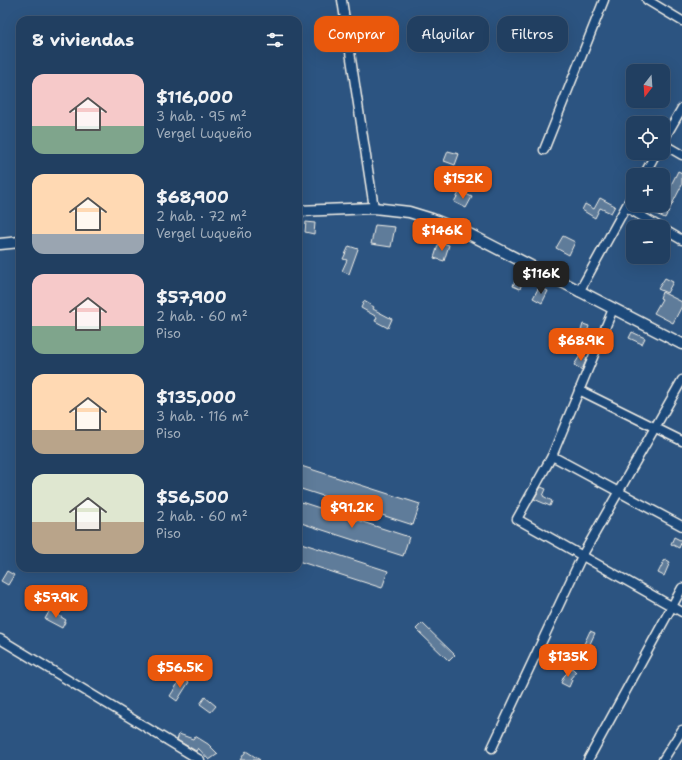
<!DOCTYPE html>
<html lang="es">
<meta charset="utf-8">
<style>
:root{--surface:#213f61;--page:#294667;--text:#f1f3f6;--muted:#a2afbd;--line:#3e5876;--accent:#ea580c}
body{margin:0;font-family:"Shantell Sans",sans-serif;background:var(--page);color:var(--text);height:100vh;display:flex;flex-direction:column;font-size:15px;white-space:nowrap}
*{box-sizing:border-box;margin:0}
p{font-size:13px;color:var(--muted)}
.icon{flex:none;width:22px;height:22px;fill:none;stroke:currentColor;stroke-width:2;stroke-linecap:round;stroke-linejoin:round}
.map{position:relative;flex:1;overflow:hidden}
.drawer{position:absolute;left:16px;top:16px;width:286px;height:556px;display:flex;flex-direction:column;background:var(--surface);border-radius:12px;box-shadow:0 4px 16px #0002,0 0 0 1px var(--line)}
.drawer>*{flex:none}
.top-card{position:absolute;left:314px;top:16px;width:308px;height:36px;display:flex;gap:8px}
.needle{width:26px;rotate:197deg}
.buttons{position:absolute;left:626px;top:64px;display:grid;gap:8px}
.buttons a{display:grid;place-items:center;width:44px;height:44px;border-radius:8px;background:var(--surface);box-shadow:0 4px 16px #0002,0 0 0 1px var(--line);font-size:20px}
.price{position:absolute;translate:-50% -34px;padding:0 9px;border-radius:8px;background:var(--accent);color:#fff;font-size:13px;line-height:26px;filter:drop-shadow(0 1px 2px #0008)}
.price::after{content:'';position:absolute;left:50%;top:24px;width:12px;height:9px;margin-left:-6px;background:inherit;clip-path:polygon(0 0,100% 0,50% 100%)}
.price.current{background:#222;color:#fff}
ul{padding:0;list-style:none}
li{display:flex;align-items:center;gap:12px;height:100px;padding:0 16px}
li span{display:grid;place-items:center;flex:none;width:112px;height:80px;border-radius:12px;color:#555}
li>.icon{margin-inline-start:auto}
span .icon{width:48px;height:48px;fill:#fffc;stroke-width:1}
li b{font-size:17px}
h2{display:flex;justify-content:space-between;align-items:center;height:48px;padding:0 16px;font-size:17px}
.chip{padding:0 14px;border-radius:12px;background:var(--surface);box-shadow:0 4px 16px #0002,0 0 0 1px var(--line);font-size:14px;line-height:36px}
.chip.current{background:var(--accent);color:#fff}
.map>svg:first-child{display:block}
.building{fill:#5e7b9a;stroke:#f4f1e8}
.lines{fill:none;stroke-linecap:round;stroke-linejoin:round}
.minor-casing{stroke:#f4f1e8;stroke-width:11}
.major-casing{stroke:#f4f1e8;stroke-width:13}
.minor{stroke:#1f4a7a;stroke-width:8}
.major{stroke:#1f4a7a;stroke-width:10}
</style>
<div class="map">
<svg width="682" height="760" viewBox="0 0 682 760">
<rect width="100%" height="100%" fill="#2c5481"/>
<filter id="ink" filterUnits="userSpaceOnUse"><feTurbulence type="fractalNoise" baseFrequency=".025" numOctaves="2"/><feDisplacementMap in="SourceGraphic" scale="8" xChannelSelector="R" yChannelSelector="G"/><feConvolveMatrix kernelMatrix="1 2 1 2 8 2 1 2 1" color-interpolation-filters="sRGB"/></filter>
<g filter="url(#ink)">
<g class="building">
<polygon points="448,151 459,154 455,165 444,161"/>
<polygon points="678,171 682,173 682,185 665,218 656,214 661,205 663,205 663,201"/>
<polygon points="460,191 472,197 466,208 454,202"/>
<polygon points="600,198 615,206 611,213 600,208 595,218 582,210 585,204 594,209"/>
<polygon points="306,222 315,223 314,234 305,232"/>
<polygon points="375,225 395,227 391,247 371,244"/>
<polygon points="563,236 575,242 569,255 556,248"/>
<polygon points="439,242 449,245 444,261 434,258"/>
<polygon points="349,246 358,249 349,274 342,271 347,260 343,259"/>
<polygon points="516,278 523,280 520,289 513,286"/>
<polygon points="665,278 673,282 667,293 658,289"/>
<polygon points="539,287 548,291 542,303 533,298"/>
<polygon points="662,292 682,302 682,306 673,323 654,313 662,299 660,298"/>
<polygon points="364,301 374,307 373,309 392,319 388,328 375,321 377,317 361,308"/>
<polygon points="583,324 589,326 586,336 580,334"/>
<polygon points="632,332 645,338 642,344 629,338"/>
<polygon points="581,354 587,358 582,370 574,365"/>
<polygon points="298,465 420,504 413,525 298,488"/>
<polygon points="541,487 546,489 543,496 552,501 550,506 534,499"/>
<polygon points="298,501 409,537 403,556 298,522"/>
<polygon points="674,537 682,541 679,548 671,544"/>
<polygon points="298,542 388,571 382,588 298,561"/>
<polygon points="665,559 670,562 664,576 658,573"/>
<polygon points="7,571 14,575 8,585 1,581"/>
<polygon points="50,610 66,620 62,628 45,619"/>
<polygon points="422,623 455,655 449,661 416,629"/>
<polygon points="590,631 595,633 589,646 584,644"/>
<polygon points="572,668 576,672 570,679 572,680 569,687 561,683 564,676"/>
<polygon points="182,677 189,682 177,701 170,696"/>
<polygon points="205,697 216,706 211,712 200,704"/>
<polygon points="179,734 193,739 195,736 208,744 218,754 209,760 198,748 196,751 177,740"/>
<polygon points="246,751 260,760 240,760"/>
</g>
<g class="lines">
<defs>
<g id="minor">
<polyline points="342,0 374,208"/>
<polyline points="647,0 682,21"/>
<polyline points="663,141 682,108"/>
<polyline points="663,144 682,155"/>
<polyline points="544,150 604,0"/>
<polyline points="644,175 656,153"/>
<polyline points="626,207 660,227"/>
<polyline points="663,229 682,240"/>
<polyline points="579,292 633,194"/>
<polyline points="613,309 552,456 517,519 682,612"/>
<polyline points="579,390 682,441"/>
<polyline points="552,456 682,526"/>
<polyline points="0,639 200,760"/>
<polyline points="492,748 582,556 682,380"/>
<polyline points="588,760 682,588"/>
<polyline points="663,760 682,730"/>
</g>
<g id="major">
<polyline points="298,211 374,208 409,212 432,219 471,235 682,344"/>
<polyline points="0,244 20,242"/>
</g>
</defs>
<use href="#minor" class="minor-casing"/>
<use href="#major" class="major-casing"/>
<use href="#minor" class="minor"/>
<use href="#major" class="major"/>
</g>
</g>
</svg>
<div class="buttons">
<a><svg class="needle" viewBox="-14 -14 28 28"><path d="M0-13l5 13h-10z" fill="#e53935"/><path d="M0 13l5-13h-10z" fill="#a2afbd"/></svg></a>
<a><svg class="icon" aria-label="locate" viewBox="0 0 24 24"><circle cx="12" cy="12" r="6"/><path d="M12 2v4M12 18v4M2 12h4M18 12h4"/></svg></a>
<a>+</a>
<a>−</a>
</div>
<b class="price" style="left:463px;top:200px">$152K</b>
<b class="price" style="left:442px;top:252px">$146K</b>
<b class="price current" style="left:541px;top:295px">$116K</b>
<b class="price" style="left:581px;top:362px">$68.9K</b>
<b class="price" style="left:352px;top:529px">$91.2K</b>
<b class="price" style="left:56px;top:619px">$57.9K</b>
<b class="price" style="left:568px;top:678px">$135K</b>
<b class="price" style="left:180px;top:689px">$56.5K</b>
<div class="top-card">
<a class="chip current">Comprar</a>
<a class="chip">Alquilar</a>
<a class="chip">Filtros</a>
</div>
<section class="drawer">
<h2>8 viviendas<svg class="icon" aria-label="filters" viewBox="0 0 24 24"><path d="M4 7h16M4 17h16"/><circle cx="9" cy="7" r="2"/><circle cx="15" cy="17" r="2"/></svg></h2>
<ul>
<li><span style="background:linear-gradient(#f6c9c9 65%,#7fa58c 0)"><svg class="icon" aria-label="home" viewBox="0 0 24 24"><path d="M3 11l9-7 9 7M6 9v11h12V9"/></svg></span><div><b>$116,000</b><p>3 hab. · 95 m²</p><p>Vergel Luqueño</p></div></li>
<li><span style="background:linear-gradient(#ffd9b3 75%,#9aa5b1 0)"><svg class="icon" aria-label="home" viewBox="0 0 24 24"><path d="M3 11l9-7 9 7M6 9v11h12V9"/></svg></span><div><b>$68,900</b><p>2 hab. · 72 m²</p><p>Vergel Luqueño</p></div></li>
<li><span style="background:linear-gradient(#f6c9c9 65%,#7fa58c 0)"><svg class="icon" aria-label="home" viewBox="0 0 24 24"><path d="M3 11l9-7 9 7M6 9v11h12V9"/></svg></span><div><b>$57,900</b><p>2 hab. · 60 m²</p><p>Piso</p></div></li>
<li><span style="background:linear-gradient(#ffd9b3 70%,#b9a48a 0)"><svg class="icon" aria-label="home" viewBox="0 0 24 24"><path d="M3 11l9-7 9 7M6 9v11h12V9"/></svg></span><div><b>$135,000</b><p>3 hab. · 116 m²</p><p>Piso</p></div></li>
<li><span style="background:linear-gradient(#dfe7d0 60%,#b9a48a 0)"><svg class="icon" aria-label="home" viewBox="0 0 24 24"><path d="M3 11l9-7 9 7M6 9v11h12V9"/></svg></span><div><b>$56,500</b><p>2 hab. · 60 m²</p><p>Piso</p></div></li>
</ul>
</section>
</div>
